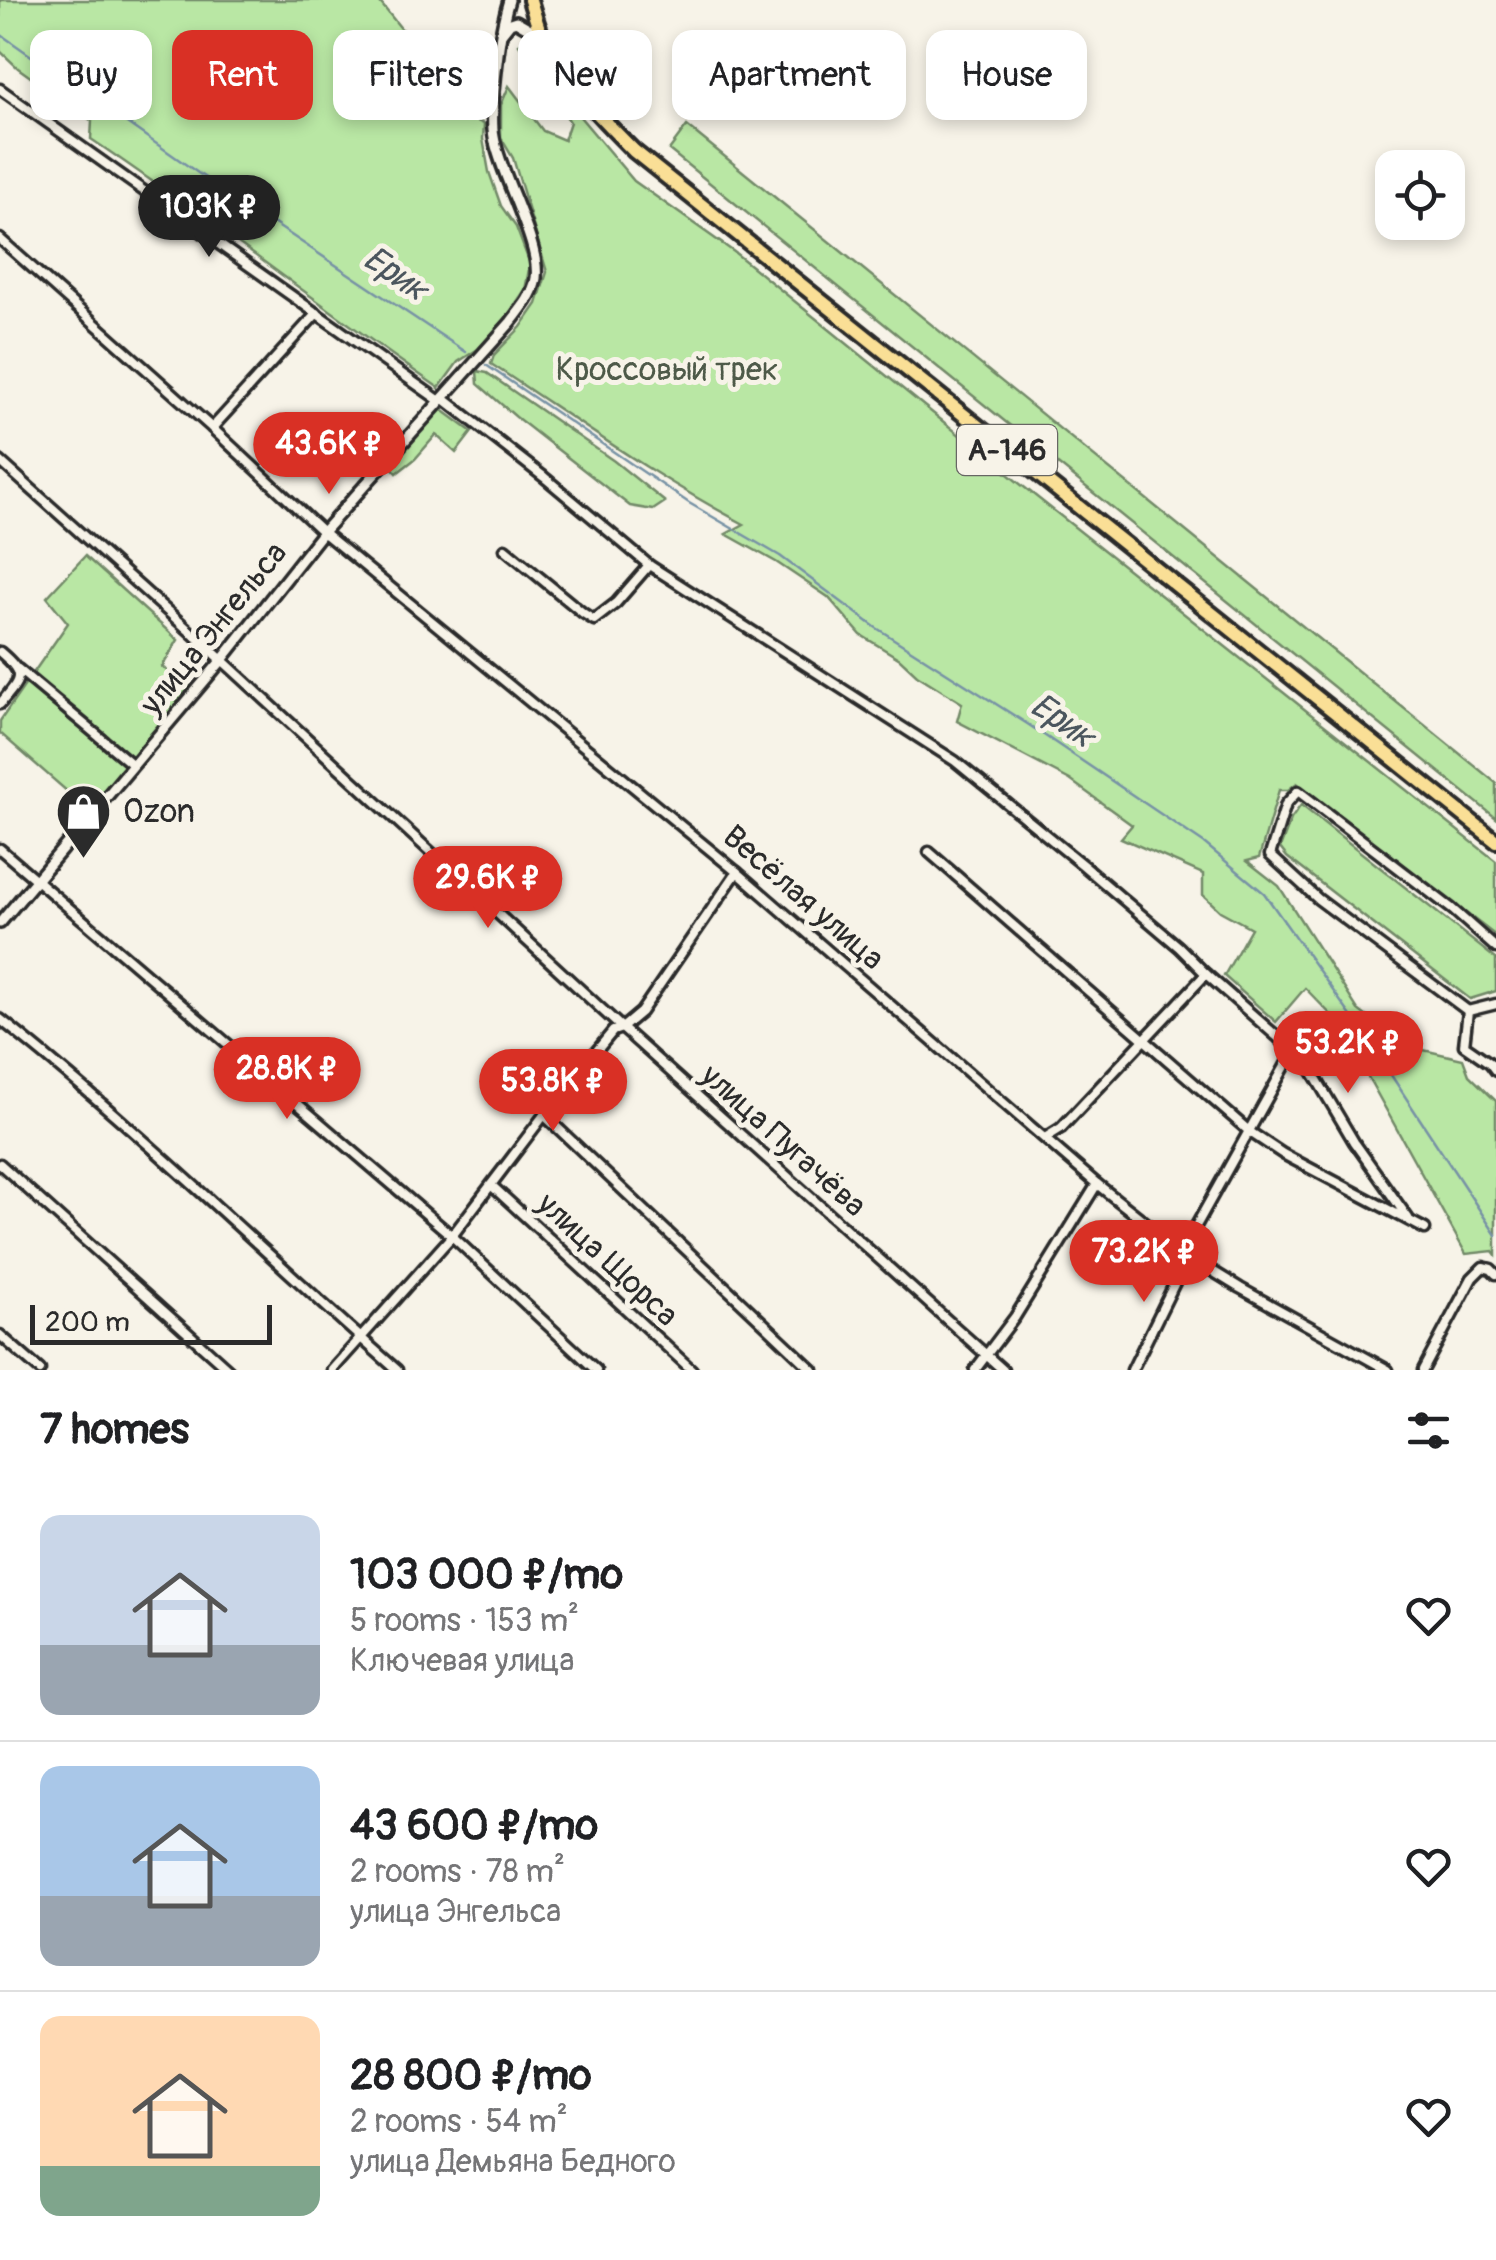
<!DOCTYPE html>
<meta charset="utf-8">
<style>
:root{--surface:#fff;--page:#f2f2f2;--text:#202124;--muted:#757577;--line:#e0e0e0;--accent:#d93025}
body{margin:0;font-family:Pangolin,sans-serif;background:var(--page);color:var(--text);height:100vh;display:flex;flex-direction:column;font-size:38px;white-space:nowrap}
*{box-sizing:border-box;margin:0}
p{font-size:32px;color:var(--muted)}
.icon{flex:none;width:55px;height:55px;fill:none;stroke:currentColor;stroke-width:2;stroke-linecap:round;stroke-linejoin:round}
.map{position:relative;height:1370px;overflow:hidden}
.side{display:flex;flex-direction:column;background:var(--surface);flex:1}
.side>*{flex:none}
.banner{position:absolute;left:30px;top:30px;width:1438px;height:90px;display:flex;gap:20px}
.tools{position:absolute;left:1375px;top:150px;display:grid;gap:20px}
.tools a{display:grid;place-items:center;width:90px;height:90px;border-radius:20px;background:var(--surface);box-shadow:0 5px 15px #0003;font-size:50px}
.scale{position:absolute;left:30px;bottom:25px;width:242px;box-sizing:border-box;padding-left:10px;border:5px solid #2b2b2b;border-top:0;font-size:28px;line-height:35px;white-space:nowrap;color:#2b2b2b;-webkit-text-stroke:8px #f7f3e8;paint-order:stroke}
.price{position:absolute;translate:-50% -85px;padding:0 22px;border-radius:35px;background:var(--accent);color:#fff;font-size:32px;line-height:65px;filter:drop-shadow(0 2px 5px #0008)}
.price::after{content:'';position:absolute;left:50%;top:60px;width:30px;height:22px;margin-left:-15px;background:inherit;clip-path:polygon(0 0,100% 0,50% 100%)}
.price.current{background:#222;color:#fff}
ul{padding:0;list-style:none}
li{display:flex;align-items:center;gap:30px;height:250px;padding:0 40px}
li+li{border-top:2px solid var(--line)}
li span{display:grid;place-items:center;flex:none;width:280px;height:200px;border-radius:20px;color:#555}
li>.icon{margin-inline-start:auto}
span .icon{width:120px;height:120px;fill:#fffc;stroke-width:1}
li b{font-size:42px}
h2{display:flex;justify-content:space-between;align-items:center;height:120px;padding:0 40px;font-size:42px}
.tag{padding:0 35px;border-radius:20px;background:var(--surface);box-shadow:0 5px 15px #0003;font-size:35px;line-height:90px}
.tag.current{background:var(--accent);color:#fff}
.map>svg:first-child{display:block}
.green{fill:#b9e7a4;stroke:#728968;stroke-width:2.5}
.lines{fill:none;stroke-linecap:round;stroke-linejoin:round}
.stream{stroke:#7792a5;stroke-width:2.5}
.minor-casing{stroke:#2b2b2b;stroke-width:15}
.tertiary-casing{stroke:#2b2b2b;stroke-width:16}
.trunk-casing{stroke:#2b2b2b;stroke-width:20}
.minor{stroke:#f7f3e8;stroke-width:8}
.tertiary{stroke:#f7f3e8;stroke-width:9}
.trunk{stroke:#fadf96;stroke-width:12}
.labels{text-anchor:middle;stroke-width:10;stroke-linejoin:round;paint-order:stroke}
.shield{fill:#f7f3e8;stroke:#686764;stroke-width:2.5}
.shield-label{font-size:30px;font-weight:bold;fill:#2b2b2b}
.park-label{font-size:32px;fill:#4e5a49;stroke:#f7f3e8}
.street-label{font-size:32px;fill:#2b2b2b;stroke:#f7f3e8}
.poi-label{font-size:32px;fill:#2b2b2b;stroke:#f7f3e8;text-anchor:start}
.water-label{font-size:35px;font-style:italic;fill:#4b565e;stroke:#f7f3e8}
</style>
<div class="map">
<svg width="1496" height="1370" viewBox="0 0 1496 1370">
<rect width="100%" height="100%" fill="#f7f3e8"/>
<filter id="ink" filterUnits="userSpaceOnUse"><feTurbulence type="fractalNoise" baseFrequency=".01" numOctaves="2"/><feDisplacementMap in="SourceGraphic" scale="20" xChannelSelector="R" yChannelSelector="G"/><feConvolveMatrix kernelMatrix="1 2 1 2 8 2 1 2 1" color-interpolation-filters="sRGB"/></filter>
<g filter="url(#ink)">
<g class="green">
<path d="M0 0H378L475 120 484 124 483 139 489 172 501 206 516 227 530 264 525 290 505 319 478 349 458 362 439 388C322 307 210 219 91 139L92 121 18 68 0 51Z"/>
<path d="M527 38 576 112 634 181 734 252 1019 483 1496 861V936L1297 783 1288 790H1279L1259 858 1247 861 1279 886 1358 1010 1406 1046 1463 1059 1469 1075 1496 1101V1255L1493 1251 1466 1254 1337 1021 1305 988 1276 1022 1224 976 1251 928 1220 911 1203 895V874L1121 838 1132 825 1070 780 957 721 962 703 917 675 900 659 861 635 828 597 776 562 726 534 744 524C655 477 575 419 491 364L494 355 521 327 537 304 547 272 513 158 501 138V105L509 86 543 131 564 140 570 122 519 44Z"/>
<polygon points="687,126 1496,783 1496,818 669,150"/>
<polygon points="477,371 487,373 614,461 665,502 653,510 630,506 516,417 478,384"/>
<polygon points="441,409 472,432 456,453 436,435 415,459 397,473 390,465"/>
<polygon points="85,556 178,640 162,667 196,691 92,813 0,733 0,721 68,623 47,597"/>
<polygon points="1301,805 1496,959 1496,991 1470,999 1287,857 1280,848 1291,819"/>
</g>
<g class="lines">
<g class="stream">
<polyline points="0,34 198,173 466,352"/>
<polyline points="486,365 689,503 780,556 875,627 1029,725 1205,844 1264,893 1370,1043 1496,1235"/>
</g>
<defs>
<g id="minor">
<polyline points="0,89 440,401"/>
<polyline points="0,239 212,428 323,532 737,872 1097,1184 1188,1256 1240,1288 1388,1370"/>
<polyline points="443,398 544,477 649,565 955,761 1084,866 1179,947 1206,974"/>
<polyline points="212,428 317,313"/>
<polyline points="0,461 222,660 622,1028 1003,1370"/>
<polyline points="505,549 583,613 594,620 616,603 649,565"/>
<path d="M0 652C27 675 21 679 0 704"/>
<polyline points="18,669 133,765"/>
<polyline points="0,849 452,1236 596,1370"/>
<polyline points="929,852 1250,1132 1283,1154 1425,1229"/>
<polyline points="1468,1011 1318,899 1270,855 1286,804 1298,791 1452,909 1496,948"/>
<polyline points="1468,1011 1464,1045 1490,1063 1496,1071"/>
<polyline points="1468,1011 1496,1004"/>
<path d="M0 1019C139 1129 264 1253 397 1370"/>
<polyline points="544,1115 813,1370"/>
<polyline points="1045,1138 1061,1128 1206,974 1307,1063 1354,1142 1408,1218"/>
<polyline points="0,1164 229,1370"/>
<polyline points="491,1185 692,1370"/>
<polyline points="1182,1251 1293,1052"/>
<polyline points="0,1335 40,1370"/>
<polyline points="332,1370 452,1236 544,1115 613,1031 622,1028 641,1012 737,872"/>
<polyline points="975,1370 1015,1317 1097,1184"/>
<polyline points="1132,1370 1188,1256"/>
<polyline points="1423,1370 1472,1278 1483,1267 1491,1269 1496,1274"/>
</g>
<g id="tertiary">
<polyline points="502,33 510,23 516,21 542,36"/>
<path d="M0 923 222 660 323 532 511 322C520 310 531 298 535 283 545 250 500 176 494 137 491 122 493 106 494 91 497 59 500 30 509 0"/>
</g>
<path id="trunk" d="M530 0C534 13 537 26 543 38 565 81 600 117 634 151L1496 841"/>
</defs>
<use href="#minor" class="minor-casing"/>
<use href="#tertiary" class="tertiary-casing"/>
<use href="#trunk" class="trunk-casing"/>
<use href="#minor" class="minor"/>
<use href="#tertiary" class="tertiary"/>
<use href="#trunk" class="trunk"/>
</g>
</g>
<defs>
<symbol id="shop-pin" viewBox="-11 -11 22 30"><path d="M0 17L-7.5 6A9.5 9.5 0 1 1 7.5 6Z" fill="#2b2b2b" stroke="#f7f3e8"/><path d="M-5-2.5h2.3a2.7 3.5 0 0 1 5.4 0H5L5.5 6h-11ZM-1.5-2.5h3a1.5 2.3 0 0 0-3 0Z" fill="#fff"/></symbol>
</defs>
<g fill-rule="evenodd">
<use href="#shop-pin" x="52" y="780" width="63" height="86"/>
</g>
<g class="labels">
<rect class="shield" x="957" y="425" width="100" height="50" rx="8"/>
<g class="shield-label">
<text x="1007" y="460">А-146</text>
</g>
<g class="park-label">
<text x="667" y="380">Кроссовый трек</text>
</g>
<g class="street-label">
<text transform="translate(213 628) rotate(-51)" y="11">улица Энгельса</text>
<text transform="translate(804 897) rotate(41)" y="11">Весёлая улица</text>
<text transform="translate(784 1140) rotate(42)" y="11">улица Пугачёва</text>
<text transform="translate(608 1259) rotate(43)" y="11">улица Щорса</text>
</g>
<g class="poi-label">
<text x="123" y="822">Ozon</text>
</g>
<g class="water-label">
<text transform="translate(396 273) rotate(34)" y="12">Ерик</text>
<text transform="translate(1063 720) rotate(34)" y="12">Ерик</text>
</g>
</g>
</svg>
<div class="tools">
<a><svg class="icon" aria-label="locate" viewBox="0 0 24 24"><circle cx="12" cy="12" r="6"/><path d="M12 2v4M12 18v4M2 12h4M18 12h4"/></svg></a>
</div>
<div class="scale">200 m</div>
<b class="price current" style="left:209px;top:260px">103K ₽</b>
<b class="price" style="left:329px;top:497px">43.6K ₽</b>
<b class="price" style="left:488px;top:931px">29.6K ₽</b>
<b class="price" style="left:1348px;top:1096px">53.2K ₽</b>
<b class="price" style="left:287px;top:1122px">28.8K ₽</b>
<b class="price" style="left:553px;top:1134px">53.8K ₽</b>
<b class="price" style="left:1144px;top:1305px">73.2K ₽</b>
<div class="banner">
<a class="tag">Buy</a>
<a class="tag current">Rent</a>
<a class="tag">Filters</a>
<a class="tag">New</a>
<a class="tag">Apartment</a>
<a class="tag">House</a>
</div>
</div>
<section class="side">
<h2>7 homes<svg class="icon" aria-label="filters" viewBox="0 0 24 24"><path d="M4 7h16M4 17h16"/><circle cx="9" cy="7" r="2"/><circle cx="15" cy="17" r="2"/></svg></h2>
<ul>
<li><span style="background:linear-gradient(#c9d6e8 65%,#9aa5b1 0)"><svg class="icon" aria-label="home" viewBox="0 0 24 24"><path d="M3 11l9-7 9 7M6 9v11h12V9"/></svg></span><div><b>103 000 ₽/mo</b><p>5 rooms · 153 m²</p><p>Ключевая улица</p></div><svg class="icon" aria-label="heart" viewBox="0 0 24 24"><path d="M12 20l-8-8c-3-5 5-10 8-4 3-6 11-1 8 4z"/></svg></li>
<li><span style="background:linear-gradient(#a9c7e8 65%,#9aa5b1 0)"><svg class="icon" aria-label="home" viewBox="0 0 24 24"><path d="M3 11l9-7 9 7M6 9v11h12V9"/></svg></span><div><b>43 600 ₽/mo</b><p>2 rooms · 78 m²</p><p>улица Энгельса</p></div><svg class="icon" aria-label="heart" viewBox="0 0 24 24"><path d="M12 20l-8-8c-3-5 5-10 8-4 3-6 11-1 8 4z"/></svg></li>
<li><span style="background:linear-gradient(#ffd9b3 75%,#7fa58c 0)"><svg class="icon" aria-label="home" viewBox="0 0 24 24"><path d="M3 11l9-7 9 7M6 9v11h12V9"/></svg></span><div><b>28 800 ₽/mo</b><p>2 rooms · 54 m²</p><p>улица Демьяна Бедного</p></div><svg class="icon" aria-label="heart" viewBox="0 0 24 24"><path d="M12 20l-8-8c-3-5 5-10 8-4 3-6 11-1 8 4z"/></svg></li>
</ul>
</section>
